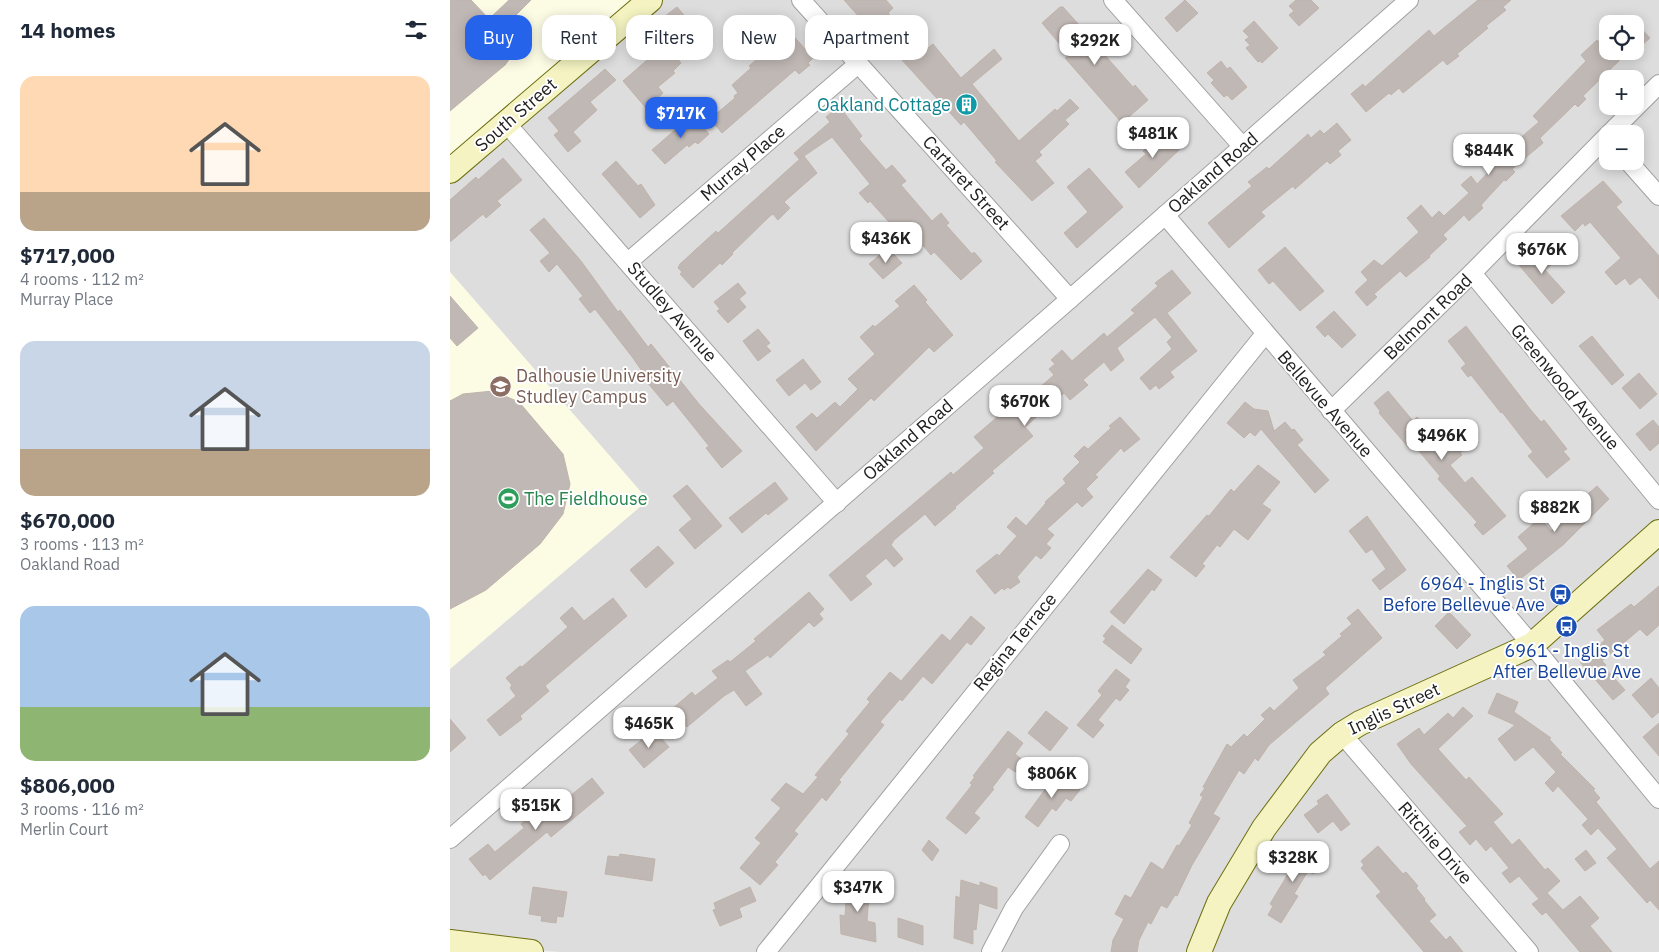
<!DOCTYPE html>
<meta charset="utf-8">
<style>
:root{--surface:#fff;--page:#f2f2f3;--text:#1f2937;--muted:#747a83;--accent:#2563eb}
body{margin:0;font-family:"IBM Plex Sans",sans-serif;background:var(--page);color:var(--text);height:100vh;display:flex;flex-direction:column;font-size:19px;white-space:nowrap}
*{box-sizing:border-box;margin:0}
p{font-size:16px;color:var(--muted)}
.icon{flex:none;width:28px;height:28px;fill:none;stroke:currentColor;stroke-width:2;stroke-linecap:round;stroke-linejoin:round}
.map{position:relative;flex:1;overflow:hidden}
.details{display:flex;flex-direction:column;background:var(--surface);width:450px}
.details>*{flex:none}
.banner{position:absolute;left:15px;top:15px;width:475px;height:45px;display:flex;gap:10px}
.buttons{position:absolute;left:1149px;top:15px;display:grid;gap:10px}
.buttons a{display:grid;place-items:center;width:45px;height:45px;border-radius:10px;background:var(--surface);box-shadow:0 2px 12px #0003;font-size:25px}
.price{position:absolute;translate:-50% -42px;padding:0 11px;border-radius:10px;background:#fff;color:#222;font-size:16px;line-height:32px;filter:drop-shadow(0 1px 2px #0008)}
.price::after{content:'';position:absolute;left:50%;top:30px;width:15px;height:11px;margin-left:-8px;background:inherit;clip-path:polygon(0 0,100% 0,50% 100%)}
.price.active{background:var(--accent);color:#fff}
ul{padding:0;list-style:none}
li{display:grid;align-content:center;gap:10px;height:265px;padding:0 20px}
li span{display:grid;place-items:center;height:155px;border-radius:15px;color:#555}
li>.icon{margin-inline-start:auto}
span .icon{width:90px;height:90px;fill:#fffc;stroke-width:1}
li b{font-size:21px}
h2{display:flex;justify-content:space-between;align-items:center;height:60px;padding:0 20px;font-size:21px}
.tag{padding:0 18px;border-radius:15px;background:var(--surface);box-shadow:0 2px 12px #0003;font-size:18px;line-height:45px}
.tag.active{background:var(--accent);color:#fff}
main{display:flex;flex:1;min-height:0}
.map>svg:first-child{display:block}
.residential{fill:#dedddd;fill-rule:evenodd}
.education{fill:#fcfbe4}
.building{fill:#c0b8b4;stroke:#c0b3ab}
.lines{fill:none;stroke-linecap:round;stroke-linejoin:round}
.street-casing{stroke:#a1a1a1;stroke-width:20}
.secondary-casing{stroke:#6c6f10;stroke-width:26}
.street{stroke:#fff;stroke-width:18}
.secondary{stroke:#f4f3c1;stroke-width:24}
.labels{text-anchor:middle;stroke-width:4;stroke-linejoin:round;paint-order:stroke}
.culture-label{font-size:18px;fill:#0d838f;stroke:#fff;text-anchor:end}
.street-label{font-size:18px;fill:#202020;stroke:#fff}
.education-label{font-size:18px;fill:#785e54;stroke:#fff;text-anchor:start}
.leisure-label{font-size:18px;fill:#27864d;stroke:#fff;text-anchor:start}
.transit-label{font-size:18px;fill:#164399;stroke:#fff;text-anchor:end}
</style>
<main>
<section class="details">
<h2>14 homes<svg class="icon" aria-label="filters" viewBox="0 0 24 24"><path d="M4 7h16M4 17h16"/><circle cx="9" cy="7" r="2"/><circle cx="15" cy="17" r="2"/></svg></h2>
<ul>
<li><span style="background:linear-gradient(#ffd9b3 75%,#b9a48a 0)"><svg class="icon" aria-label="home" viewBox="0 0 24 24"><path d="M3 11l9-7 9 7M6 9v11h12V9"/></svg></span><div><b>$717,000</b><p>4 rooms · 112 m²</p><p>Murray Place</p></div></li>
<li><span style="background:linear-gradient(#c9d6e8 70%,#b9a48a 0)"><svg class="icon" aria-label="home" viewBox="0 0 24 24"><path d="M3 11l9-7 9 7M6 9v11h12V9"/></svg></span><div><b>$670,000</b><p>3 rooms · 113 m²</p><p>Oakland Road</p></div></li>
<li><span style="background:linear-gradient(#a9c7e8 65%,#8fb573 0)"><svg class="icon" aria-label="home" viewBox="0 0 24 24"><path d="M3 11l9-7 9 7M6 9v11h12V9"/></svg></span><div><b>$806,000</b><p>3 rooms · 116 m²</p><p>Merlin Court</p></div></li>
</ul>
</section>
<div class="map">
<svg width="1209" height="952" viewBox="0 0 1209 952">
<rect width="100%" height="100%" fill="#f0ede8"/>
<path class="residential" d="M191 0H1209V952H109L0 941V669L198 500 0 272V173ZM1158 24H1185V51H1158ZM1158 79H1185V106H1158ZM1158 134H1185V161H1158Z"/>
<g class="education">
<polygon points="0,0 191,0 0,173"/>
<polygon points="0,272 198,500 0,669"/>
</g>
<g class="building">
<polygon points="0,0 21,0 39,19 59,0 81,0 63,18 74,39 55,65 0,111"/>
<polygon points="394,0 436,0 443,8 438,13 470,54 483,44 511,78 544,49 552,59 522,84 569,141 605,109 607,111 620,99 629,108 615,120 619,124 589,152 592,155 585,161 604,183 582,201 545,162 547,161 514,122 511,125 422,27 420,29"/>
<polygon points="735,0 748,13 727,32 715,18"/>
<polygon points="846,0 861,0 869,8 849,26 839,15 844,11 839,6"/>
<polygon points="1028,0 1061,0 1053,7 1056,10 1036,26 1038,28 1007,54 1009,56 997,65 993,60 953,93 949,88 941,95 939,93 916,112 901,94 913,84 915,87 979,30 984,36"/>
<polygon points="227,7 251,35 226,57 231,63 223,71 225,73 208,87 213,93 196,108 173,81 204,54 189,36"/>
<polygon points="610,7 613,7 640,37 641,35 655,51 653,53 683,87 685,85 698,100 672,123 615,58 619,55 592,23"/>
<polygon points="804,21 828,48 812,63 810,61 808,62 796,48 800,45 795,40 799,37 793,31"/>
<polygon points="1185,22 1200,38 1185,51"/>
<polygon points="339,31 363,58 358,63 360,65 349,74 345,70 272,133 260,119 285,98 284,96 288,93 282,85 301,68 299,66"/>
<polygon points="1147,40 1158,51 1179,51 1133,96 1136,99 1128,107 1125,104 1090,138 1093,143 1062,169 1065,172 1056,181 1054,180 1031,205 1033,208 1019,221 1014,215 993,235 997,239 979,256 980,257 956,277 950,271 924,294 927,297 917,306 905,292 918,280 911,272 924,260 932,266 969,232 957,218 971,205 982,218 989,211 994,216 1019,193 1011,185 1021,176 1027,184 1046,164 1049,167 1065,149 1062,145 1089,122 1083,116 1136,61 1131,55"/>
<polygon points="771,61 777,69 780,67 797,87 782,100 777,95 774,97 761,83 764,80 757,73"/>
<polygon points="155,69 166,80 140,102 147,110 123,132 131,141 118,152 104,135 109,131 98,118"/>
<polygon points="389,106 412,136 409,139 436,170 442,165 456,181 451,185 482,221 491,213 499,223 496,225 522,254 524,252 532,261 511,280 484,252 481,255 463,234 444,250 436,240 447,231 420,201 418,203 409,193 420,184 382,137 354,156 367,173 334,202 340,208 328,220 323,214 320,216 282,253 283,254 272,265 270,263 243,288 230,274 232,272 228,268 230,264 266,231 268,233 352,157 349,159 344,153 380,122 376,117"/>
<polygon points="242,115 259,134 248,144 245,142 239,147 237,145 215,164 202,150"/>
<polygon points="887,123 901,140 888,151 891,155 880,164 877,161 845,189 843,186 811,212 815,216 779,248 758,223 802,186 798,182 817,167 819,169 858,134 861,138 870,130 874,134"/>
<polygon points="715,131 730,149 689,188 675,172 696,154 693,151"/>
<polygon points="53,158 72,180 47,201 51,205 36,218 33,214 0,242 0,200 26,177 28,180"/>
<polygon points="166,161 188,186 191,184 205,205 190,218 152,174"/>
<polygon points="639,168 673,207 627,248 614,233 638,212 617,187"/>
<polygon points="1153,181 1172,202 1166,207 1209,256 1209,299 1190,277 1180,285 1175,278 1166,285 1155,272 1171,258 1140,222 1135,226 1133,223 1125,231 1111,216"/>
<polygon points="94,218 131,261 168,312 170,310 198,347 201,344 249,404 292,451 272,468 256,448 259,446 223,401 217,406 192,376 194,374 183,358 145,309 140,313 129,299 133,296 107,264 99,272 90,261 100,253 80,230"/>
<polygon points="835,247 874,291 850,311 823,281 819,284 808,270"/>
<polygon points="438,248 452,263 433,279 419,264"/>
<polygon points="1088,248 1102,264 1095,270 1115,292 1102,304 1069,265"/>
<polygon points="722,270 741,293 717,313 747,351 720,372 724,377 709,389 706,385 700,390 690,378 722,349 717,342 722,337 705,317 667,348 674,360 661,371 654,362 633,380 638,385 620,400 614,393 575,427 583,436 542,471 544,473 505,507 506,508 485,526 475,514 444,540 441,545 453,559 444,567 436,558 415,576 422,584 401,601 379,575 501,472 503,475 534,448 524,437 553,412 556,416 604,375 599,369 605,364 601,360 612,350 622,361 654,333 657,337 685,313 681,310 708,286 705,283"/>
<polygon points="288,283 296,293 289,299 296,307 278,323 267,311 270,309 264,302"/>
<polygon points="464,285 477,300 475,302 503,335 484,352 479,347 424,401 421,398 366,451 346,427 362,413 367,418 385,402 390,407 408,389 398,379 425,354 410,337 423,325 425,327 450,306 445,301"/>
<polygon points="0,296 28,328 7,346 0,338"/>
<polygon points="884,311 906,335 892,348 878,334 875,337 866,327"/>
<polygon points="1016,326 1080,409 1091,422 1094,420 1117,449 1113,451 1120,459 1097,478 1078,456 1083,452 1052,412 1051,413 1021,375 1018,377 1011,368 1016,364 998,341"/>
<polygon points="308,329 320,343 316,346 321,351 308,361 293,341"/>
<polygon points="1142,336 1174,375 1162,385 1129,346"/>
<polygon points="353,359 371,382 361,390 355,383 339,396 326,380"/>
<polygon points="1189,373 1207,394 1190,409 1172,388"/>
<polygon points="43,391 69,402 113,454 120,484 113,514 90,544 36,590 0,609 0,401 13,394"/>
<polygon points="938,391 963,421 967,417 981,434 993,424 1015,449 1010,453 1012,455 1000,465 1015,483 1022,477 1056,516 1033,535 1024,525 1027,522 988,479 990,476 963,444 959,448 929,413 930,411 924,403"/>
<polygon points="795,402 804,409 818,411 824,431 835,422 842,430 844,429 853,440 847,445 879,480 865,493 811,429 805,436 800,432 794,438 777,423"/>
<polygon points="670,417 690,439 674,452 671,448 645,475 648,477 636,489 643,497 632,507 627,502 597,529 604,535 596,544 601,548 591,559 586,555 567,577 570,582 560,589 558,587 554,590 552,588 545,594 526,571 547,554 549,556 567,536 557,527 566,517 576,526 596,503 595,502 616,483 613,479 630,462 624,456 634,446 638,449 661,428 659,426"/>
<polygon points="1203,420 1209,427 1209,443 1200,451 1186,434"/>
<polygon points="808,465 830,482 812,504 821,510 798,540 784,529 770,547 767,545 752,564 755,566 746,577 720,557 757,515 759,516 781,489 784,492"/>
<polygon points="325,482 338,499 318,515 316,513 292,533 279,518"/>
<polygon points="237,485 272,526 245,549 229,530 242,519 223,496"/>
<polygon points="1147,486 1159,499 1113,545 1069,580 1057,566 1078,549 1068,537 1090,518 1101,531 1122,512 1116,505 1127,495 1131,500"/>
<polygon points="917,516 956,570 930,590 922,580 936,569 922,549 916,553 899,531"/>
<polygon points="208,546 224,563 196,588 180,570"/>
<polygon points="698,569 712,580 704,591 702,589 674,624 660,612"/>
<polygon points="1209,586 1209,625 1197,636 1190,629 1152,661 1156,665 1154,667 1175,690 1163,700 1130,662 1155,640 1147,630 1181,604 1184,607"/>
<polygon points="359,592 374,609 369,614 373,619 364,627 359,622 320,658 318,655 295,671 312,694 296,706 284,690 274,696 237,727 222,709 242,692 245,696 268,678 262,671 278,660 280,662 306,641 304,639"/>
<polygon points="163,598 177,616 95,686 99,691 70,716 72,719 50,736 37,720 66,696 60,688 62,685 56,678 70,666 72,667 118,627 110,618 122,607 134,621"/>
<polygon points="908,609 932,638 875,688 879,694 819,745 808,761 805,758 794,774 789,770 763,814 770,818 742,865 727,896 725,895 717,908 711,905 701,924 698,922 689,940 687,952 661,952 663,940 674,919 665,914 675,895 681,898 701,862 713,870 727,845 729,846 742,825 739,823 753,797 750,795 755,788 753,787 777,744 781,747 794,734 797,737 815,719 811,715 820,707 824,711 849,688 843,680 876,655 873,652 892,636 890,634 902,624 897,618"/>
<polygon points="999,612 1021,635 1007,649 985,626"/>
<polygon points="521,616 535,628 521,645 517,642 482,684 473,676 452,701 450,699 430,722 434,725 389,780 391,782 376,801 372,797 344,831 348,834 325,862 328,865 310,885 290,868 311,843 305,838 331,808 321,800 336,783 353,794 368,777 365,775 399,734 396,731 420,702 417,699 440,672 451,681 492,634 500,641"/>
<polygon points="662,625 692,649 681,664 653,642 656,638 653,636"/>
<polygon points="666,669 680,680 675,687 679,690 670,701 666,698 648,720 654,725 643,738 627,725 652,695 648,691"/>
<polygon points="1201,678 1209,688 1209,712 1202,718 1182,695"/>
<polygon points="1047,693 1068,702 1064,712 1101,738 1099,739 1112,753 1110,754 1145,789 1143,790 1150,798 1146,802 1200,869 1209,861 1209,910 1200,900 1197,903 1157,858 1167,849 1148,828 1141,835 1132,825 1138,819 1108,786 1103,792 1095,783 1106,772 1083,747 1065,761 1048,739 1065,725 1038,713"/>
<polygon points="1013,707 1023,716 988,749 1016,780 1019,777 1053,814 1043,822 1062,845 1069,839 1095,870 1098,868 1110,881 1097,893 1113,910 1130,896 1149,918 1140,926 1162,952 1130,952 1096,912 1092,915 1082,904 1089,899 1069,876 1060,883 1052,873 1059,868 1041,846 1036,851 1026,839 1020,845 1009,832 1017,826 961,764 947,744 969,728 974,735 998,713 1003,718"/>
<polygon points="596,711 618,728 600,751 578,733"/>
<polygon points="0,719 16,738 0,752"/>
<polygon points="1209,723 1209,756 1193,737"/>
<polygon points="204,730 219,747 194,768 179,750"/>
<polygon points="558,731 573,743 565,754 574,761 565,772 558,767 542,788 544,789 524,813 530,818 516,834 496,818 522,785 520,783 525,777 523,776"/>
<polygon points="607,773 630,790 621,801 616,798 606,811 602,808 588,827 575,817"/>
<polygon points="142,778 154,793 101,837 97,832 40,880 35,874 33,876 19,859 38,844 45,852 74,828 71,824 92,808 97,815"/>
<polygon points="877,794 900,824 891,831 883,821 868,833 854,815 869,804 867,801"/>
<polygon points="479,840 489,850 482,861 472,850"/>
<polygon points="847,846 871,861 863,874 858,871 844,894 848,896 831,923 818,915 823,906 820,904 838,874 836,873 844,860 840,858"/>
<polygon points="928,846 953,874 956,872 968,886 966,888 975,899 974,900 986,915 979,921 996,940 1000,936 1013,952 974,952 926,896 931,892 911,868 914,865 911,861"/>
<polygon points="1136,850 1146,863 1135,871 1125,859"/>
<polygon points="170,854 205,859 202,881 155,874 158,856 169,857"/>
<polygon points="404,876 420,882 417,921 425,923 426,942 391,934 390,915 395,916 397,887 404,889"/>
<polygon points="511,880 530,886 530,882 547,888 547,909 529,903 526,930 523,929 523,944 504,938 506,896 510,898"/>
<polygon points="83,887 117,892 113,917 107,916 106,923 91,921 92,916 79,914"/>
<polygon points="300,887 306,901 289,908 292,917 270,926 263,910 266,909 264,903"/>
<polygon points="448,918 473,926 473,945 448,937"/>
</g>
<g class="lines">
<defs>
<g id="street">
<polyline points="351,0 620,299"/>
<polyline points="663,0 793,147"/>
<polyline points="56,123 387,503"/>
<polyline points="1159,134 1209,84"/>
<polyline points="1178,161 1209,196"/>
<polyline points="715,215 1082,645 1209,799"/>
<polyline points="178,262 408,64"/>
<polyline points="1022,273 1209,500"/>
<polyline points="881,411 1022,273 1158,135"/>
<polyline points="892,734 1079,952"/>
<polyline points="0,839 620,299 959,0"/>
<polyline points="316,952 815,334"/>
<polyline points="541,952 564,908 610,844"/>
</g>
<g id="secondary">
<polyline points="0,171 200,0"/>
<polyline points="0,942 81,952"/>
<polyline points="749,952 769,903 814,828 870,753 892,734 910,723 1082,645 1209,532"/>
</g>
</defs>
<use href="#street" class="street-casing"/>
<use href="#secondary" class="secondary-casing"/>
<use href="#street" class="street"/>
<use href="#secondary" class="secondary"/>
</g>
<defs>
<symbol id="building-disc" viewBox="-11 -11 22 22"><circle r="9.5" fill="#0f9aa8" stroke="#fff"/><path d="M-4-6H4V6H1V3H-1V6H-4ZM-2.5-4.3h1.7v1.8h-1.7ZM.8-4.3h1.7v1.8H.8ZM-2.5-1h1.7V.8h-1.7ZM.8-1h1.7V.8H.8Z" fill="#fff"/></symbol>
<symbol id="university-disc" viewBox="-11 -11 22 22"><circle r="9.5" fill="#8d6e63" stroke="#fff"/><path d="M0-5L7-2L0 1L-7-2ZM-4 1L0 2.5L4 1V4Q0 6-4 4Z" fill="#fff"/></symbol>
<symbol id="stadium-disc" viewBox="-11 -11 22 22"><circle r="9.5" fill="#2e9e5b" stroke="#fff"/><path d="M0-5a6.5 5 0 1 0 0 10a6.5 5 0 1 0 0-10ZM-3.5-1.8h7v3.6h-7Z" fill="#fff"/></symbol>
<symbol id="bus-disc" viewBox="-11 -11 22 22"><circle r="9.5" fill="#1a4fb4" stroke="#fff"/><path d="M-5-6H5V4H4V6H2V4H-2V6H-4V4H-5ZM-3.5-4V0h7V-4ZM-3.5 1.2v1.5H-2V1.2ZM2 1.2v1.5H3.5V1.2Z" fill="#fff"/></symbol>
</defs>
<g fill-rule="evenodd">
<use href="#building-disc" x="504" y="92" width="25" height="25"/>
<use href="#university-disc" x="38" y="374" width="25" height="25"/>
<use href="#stadium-disc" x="46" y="486" width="25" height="25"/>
<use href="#bus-disc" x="1098" y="582" width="25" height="25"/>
<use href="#bus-disc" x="1104" y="614" width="25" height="25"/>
</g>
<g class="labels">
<g class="culture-label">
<text x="501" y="111">Oakland Cottage</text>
</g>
<g class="street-label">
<text transform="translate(66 115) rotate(-41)" y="6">South Street</text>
<text transform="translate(293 163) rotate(-41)" y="6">Murray Place</text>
<text transform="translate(763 173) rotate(-41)" y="6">Oakland Road</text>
<text transform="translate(516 183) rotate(48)" y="6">Cartaret Street</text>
<text transform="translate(222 312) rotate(49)" y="6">Studley Avenue</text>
<text transform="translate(978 317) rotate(-44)" y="6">Belmont Road</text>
<text transform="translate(1115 387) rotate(50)" y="6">Greenwood Avenue</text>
<text transform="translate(875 404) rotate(49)" y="6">Bellevue Avenue</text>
<text transform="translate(458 440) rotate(-41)" y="6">Oakland Road</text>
<text transform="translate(565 642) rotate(-51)" y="6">Regina Terrace</text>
<text transform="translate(944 709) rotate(-25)" y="6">Inglis Street</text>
<text transform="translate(985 843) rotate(49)" y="6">Ritchie Drive</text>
</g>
<g class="education-label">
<text x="66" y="382">Dalhousie University<tspan x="66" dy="21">Studley Campus</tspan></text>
</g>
<g class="leisure-label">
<text x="74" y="505">The Fieldhouse</text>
</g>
<g class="transit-label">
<text x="1095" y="590">6964 - Inglis St<tspan x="1095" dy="21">Before Bellevue Ave</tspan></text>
<text x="1117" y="657" text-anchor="middle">6961 - Inglis St<tspan x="1117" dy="21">After Bellevue Ave</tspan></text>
</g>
</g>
</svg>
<div class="buttons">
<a><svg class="icon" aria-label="locate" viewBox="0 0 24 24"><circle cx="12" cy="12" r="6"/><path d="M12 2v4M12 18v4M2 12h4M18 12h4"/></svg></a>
<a>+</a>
<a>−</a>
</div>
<b class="price" style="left:645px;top:66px">$292K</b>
<b class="price active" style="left:231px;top:139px">$717K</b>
<b class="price" style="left:703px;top:159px">$481K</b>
<b class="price" style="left:1039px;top:176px">$844K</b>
<b class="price" style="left:436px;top:264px">$436K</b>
<b class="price" style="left:1092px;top:275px">$676K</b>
<b class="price" style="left:575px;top:427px">$670K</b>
<b class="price" style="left:992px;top:461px">$496K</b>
<b class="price" style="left:1105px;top:533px">$882K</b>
<b class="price" style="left:199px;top:749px">$465K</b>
<b class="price" style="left:602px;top:799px">$806K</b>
<b class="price" style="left:86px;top:831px">$515K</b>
<b class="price" style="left:843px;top:883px">$328K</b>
<b class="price" style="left:408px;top:913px">$347K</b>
<div class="banner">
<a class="tag active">Buy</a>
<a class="tag">Rent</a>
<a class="tag">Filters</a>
<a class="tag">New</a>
<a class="tag">Apartment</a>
</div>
</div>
</main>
